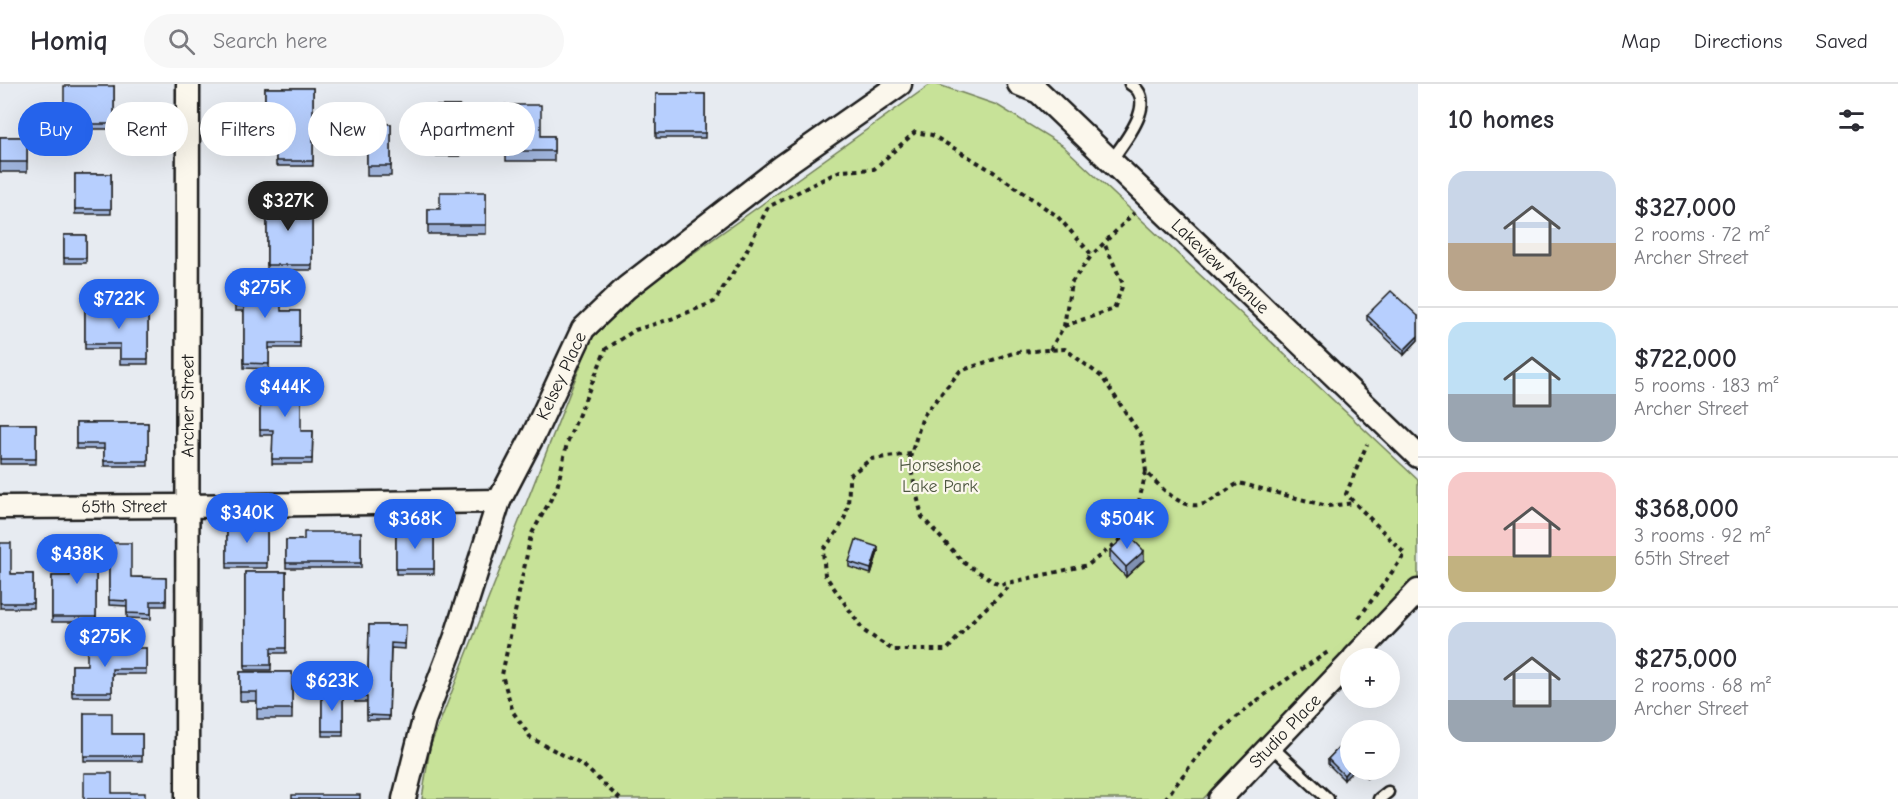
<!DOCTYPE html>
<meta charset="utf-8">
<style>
:root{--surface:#fff;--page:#f7f7f7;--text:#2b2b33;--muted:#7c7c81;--line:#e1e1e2;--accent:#2563eb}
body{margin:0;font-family:"Comic Neue",sans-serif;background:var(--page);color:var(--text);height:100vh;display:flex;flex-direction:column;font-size:22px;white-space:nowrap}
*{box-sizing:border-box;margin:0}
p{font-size:20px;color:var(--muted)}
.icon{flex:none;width:33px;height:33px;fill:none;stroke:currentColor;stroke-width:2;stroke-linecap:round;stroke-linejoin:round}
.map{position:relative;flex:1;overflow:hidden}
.sheet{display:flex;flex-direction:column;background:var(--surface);width:480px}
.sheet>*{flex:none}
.banner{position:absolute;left:18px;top:18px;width:570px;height:54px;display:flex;gap:12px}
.buttons{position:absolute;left:1340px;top:564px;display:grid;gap:12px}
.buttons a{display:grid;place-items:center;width:60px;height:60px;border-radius:50%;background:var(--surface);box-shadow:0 6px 24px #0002;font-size:30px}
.price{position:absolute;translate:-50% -51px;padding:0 14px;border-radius:21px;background:var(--accent);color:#fff;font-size:20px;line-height:39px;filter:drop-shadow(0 2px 3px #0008)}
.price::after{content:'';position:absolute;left:50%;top:36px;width:18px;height:14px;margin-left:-9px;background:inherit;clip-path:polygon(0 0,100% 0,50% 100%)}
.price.current{background:#222;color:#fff}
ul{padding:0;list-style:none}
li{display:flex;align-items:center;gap:18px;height:150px;padding:0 30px}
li+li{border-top:2px solid var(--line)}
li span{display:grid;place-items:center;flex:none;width:168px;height:120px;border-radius:18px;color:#555}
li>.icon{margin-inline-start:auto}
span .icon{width:72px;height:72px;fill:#fffc;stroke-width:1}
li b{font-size:26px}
h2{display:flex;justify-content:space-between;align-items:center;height:72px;padding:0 30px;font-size:26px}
.chip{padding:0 21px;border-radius:27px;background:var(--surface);box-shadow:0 6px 24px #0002;font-size:21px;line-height:54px}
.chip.current{background:var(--accent);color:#fff}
header{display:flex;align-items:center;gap:36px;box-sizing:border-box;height:84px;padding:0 30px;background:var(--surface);border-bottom:2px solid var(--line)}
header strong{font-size:28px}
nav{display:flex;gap:33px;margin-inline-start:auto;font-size:21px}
.search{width:420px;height:54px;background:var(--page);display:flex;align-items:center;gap:15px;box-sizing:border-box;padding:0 21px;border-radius:33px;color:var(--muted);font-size:22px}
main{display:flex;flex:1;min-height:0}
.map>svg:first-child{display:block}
.green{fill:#c7e298;stroke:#727f5a;stroke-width:1.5}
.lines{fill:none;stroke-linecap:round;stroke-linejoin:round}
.lane-casing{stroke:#1c1c1c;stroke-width:15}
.street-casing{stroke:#1c1c1c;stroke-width:27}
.path{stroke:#1c1c1c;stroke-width:4;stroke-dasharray:4.5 4.5;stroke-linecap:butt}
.lane{stroke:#fbf7ec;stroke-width:10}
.street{stroke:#fbf7ec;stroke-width:22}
.wall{fill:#9db2da;stroke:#1c1c1c;stroke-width:1.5}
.shaded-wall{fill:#8091b2;stroke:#1c1c1c;stroke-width:1.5}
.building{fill:#b7cffe;stroke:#1c1c1c;stroke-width:1.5}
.labels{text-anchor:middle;stroke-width:4.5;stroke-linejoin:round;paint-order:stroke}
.street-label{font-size:18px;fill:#1c1c1c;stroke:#fbf7ec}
.park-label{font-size:18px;fill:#4f5741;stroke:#fbf7ec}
</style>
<header>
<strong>Homiq</strong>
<div class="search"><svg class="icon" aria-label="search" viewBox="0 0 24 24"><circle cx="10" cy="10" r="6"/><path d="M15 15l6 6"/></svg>Search here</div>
<nav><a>Map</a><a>Directions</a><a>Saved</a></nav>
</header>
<main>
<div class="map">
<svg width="1418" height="715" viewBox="0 0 1418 715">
<rect width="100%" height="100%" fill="#e7ebf1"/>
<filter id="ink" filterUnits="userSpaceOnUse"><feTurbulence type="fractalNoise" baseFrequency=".0167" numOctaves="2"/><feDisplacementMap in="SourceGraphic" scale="12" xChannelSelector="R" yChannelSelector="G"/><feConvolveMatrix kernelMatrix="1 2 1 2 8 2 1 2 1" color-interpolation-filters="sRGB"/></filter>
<g filter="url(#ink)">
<polygon class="green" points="931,0 936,0 997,21 1062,61 1418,396 1418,495 1203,715 422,715 430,663 591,255 647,202"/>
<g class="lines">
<defs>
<g id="lane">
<path d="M1111 77C1123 59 1160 17 1130 0"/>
<polyline points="1271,662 1328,715"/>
<polyline points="1379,715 1388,708"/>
</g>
<g id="street">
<path id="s1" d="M1019 0 1039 8 1418 372"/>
<path id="s2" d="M0 423 188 422 499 417"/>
<polyline points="1354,574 1418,507"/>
<path id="s3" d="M187 715 188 0"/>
<path id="s4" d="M404 715 424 636 455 555 499 417 535 348 583 245 626 204 783 82 900 0"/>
<path id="s5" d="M1220 715 1350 579"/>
</g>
</defs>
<use href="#lane" class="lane-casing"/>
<use href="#street" class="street-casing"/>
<g class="path">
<polyline points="1064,242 1114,225 1123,200 1104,159"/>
<polyline points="1050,266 1064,242 1071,199 1092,171"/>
<path d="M911 370 871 375 849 392C849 431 847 436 823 466L825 491 864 547 893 566H947L971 538 1013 499"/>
<path d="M1146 388 1142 353 1102 293 1065 265 1016 268 960 287 923 332 909 377 922 433 963 478 999 501 1088 481 1120 456 1139 417 1146 388C1161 403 1182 429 1206 419 1217 414 1228 405 1239 399L1327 422 1354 419"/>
<polyline points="1359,534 1405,470 1346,410 1367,360"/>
<polyline points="620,715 584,682 531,654 513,628 502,591 531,451 557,404 567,359 606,265 635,246 671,235 714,218 745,170 768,123 840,87 874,85 915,48 932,51 992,87 1057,132 1092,171 1134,129"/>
<path d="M1165 715C1183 692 1200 667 1221 647 1253 617 1291 592 1328 568"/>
</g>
<use href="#lane" class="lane"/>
<use href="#street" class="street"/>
</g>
<g class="wall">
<polygon points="114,2 114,45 48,45 48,19 64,19"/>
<polygon points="265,4 313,4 313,82 276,82 276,62 265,62"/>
<rect x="656" y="10" width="49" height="44"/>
<polygon points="506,21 541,52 554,52 554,77 506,77"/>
<polygon points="417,22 460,22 460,72 433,72 433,61 417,61"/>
<rect x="367" y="40" width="24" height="52"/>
<rect x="0" y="53" width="27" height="35"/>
<rect x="75" y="90" width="36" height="40"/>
<polygon points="486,108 486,150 428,150 428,125 440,125"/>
<polygon points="267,109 296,132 312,132 312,186 267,186"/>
<rect x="64" y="151" width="22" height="28"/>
<polygon points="235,197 281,227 300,227 300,264 269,264 269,285 244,284 244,227 235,227"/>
<polygon points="85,225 148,225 148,280 120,280 120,265 85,265"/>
<polygon points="1367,231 1418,232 1418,256 1404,271 1367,236"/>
<polygon points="260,294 301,347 313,347 312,380 272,380 273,351 260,351"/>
<polygon points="76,339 148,339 148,382 104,382 104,365 76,365"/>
<rect x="0" y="340" width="36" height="40"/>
<rect x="227" y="440" width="40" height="44"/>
<rect x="396" y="446" width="38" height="44"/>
<polygon points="361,448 361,484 286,484 286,456 304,456"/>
<polygon points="0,459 11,490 33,490 33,524 0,524"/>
<polygon points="96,459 96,538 52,538 52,492 70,492"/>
<polygon points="109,459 131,493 166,494 166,522 151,522 151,535 127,534 127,522 109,521"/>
<polygon points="1110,466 1144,476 1126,493 1110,476"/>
<polygon points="878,468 871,490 849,483 849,478"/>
<polygon points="245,488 286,488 286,569 271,569 271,586 245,586"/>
<polygon points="369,541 406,541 405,565 391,564 389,636 367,636 367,618 355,618 355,613 368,590"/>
<polygon points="146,564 146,590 112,590 112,613 72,613 72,581 87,581"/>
<polygon points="240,588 292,588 292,635 257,635 257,617 240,617"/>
<rect x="322" y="608" width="21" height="44"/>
<polygon points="84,629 112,650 142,650 142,677 84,677"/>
<polygon points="1350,652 1344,696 1328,680 1328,675"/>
<polygon points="1358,686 1375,686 1367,694"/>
</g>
<g class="shaded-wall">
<polygon points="1418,252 1418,256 1404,271 1404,266"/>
<polygon points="878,463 878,468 871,490 871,485"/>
<polygon points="1144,467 1144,476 1126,493 1126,483"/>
<polygon points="1350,684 1350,686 1354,686 1344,696 1344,691"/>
<polygon points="1370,686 1375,686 1367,694 1367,689"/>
</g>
<g class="building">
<polygon points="64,2 114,2 114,40 48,40 48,19 64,19"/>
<polygon points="265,4 313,4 313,77 276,77 276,57 265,57"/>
<rect x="656" y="10" width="49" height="39"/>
<polygon points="506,21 541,21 541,52 554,52 554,67 506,67"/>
<polygon points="417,22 460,22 460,67 433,67 433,56 417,56"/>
<rect x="367" y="40" width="24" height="42"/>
<rect x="0" y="53" width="27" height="25"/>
<rect x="75" y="90" width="36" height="35"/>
<polygon points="440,108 486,108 486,141 428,141 428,125 440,125"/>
<polygon points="267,109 296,109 296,132 312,132 312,181 267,181"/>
<rect x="64" y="151" width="22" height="23"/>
<polygon points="235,197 281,197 281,227 300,227 300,259 269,259 269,280 244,279 244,222 235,222"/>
<polygon points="1391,207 1418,232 1418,252 1404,266 1367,231"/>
<polygon points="85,225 148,225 148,275 120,275 120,260 85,260"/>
<polygon points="260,294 301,294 301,347 313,347 312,375 272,375 273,346 260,346"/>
<polygon points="76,339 148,339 148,377 104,377 104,360 76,360"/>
<rect x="0" y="340" width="36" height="35"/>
<rect x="227" y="440" width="40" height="39"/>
<rect x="396" y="446" width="38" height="39"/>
<polygon points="304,448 361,448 361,479 286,479 286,456 304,456"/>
<polygon points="1128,450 1144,467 1126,483 1110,466"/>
<polygon points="856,456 878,463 871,485 849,478"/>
<polygon points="0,459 11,459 11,490 33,490 33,519 0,519"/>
<polygon points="70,459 96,459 96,533 52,533 52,492 70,492"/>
<polygon points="109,459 131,459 131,493 166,494 166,517 151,517 151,530 127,529 127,517 109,516"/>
<polygon points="245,488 286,488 286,564 271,564 271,581 245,581"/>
<polygon points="369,541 406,541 405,560 391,559 389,632 367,631 367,613 355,613 356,590 368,590"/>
<polygon points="87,564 146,564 146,585 112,585 112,608 72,608 72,581 87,581"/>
<polygon points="240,588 292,588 292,625 257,625 257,608 240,608"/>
<rect x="322" y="608" width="21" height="39"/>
<polygon points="84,629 112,629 112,650 142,650 142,672 84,672"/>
<polygon points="1359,642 1364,646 1355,646"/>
<polygon points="1350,652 1350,684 1344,691 1328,675"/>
<polygon points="1363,686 1370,686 1367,689"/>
<polygon points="84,689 112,689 112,709 145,709 145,715 84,715"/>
<rect x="292" y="711" width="68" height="4"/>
</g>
</g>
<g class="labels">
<g class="street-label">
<text dy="6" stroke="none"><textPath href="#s1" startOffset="273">Lakeview Avenue</textPath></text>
<text dy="6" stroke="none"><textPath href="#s4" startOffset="453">Kelsey Place</textPath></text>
<text dy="6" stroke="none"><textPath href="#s3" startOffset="393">Archer Street</textPath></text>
<text dy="6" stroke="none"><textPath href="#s2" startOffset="124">65th Street</textPath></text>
<text dy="6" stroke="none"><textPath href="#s5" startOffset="94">Studio Place</textPath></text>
</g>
<g class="park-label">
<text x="940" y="387">Horseshoe<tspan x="940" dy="21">Lake Park</tspan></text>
</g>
</g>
</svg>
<div class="buttons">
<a>+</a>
<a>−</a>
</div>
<b class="price current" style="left:288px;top:148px">$327K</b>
<b class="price" style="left:265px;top:235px">$275K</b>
<b class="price" style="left:119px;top:246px">$722K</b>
<b class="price" style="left:285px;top:334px">$444K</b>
<b class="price" style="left:247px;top:460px">$340K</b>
<b class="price" style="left:415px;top:466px">$368K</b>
<b class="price" style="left:1127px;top:466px">$504K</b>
<b class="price" style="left:77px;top:501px">$438K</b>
<b class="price" style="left:105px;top:584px">$275K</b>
<b class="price" style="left:332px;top:628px">$623K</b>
<div class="banner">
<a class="chip current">Buy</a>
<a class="chip">Rent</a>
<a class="chip">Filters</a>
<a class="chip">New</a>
<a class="chip">Apartment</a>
</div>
</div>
<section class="sheet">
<h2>10 homes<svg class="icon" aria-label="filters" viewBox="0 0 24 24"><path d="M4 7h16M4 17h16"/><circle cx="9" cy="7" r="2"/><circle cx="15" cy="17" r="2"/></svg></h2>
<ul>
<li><span style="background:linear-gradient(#c9d6e8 60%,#b9a48a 0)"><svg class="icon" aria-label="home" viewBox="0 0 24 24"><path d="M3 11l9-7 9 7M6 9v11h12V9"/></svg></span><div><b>$327,000</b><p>2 rooms · 72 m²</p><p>Archer Street</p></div></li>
<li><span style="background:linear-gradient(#bfe0f5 60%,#9aa5b1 0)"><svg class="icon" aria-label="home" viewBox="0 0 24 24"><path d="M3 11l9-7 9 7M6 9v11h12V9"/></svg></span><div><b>$722,000</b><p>5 rooms · 183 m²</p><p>Archer Street</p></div></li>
<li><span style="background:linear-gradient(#f6c9c9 70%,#c2b280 0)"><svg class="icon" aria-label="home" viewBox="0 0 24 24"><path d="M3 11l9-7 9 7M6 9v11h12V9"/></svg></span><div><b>$368,000</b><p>3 rooms · 92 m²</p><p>65th Street</p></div></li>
<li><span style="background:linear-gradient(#c9d6e8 65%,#9aa5b1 0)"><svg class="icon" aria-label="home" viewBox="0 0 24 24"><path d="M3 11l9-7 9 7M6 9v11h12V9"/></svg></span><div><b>$275,000</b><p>2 rooms · 68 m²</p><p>Archer Street</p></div></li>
</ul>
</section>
</main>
